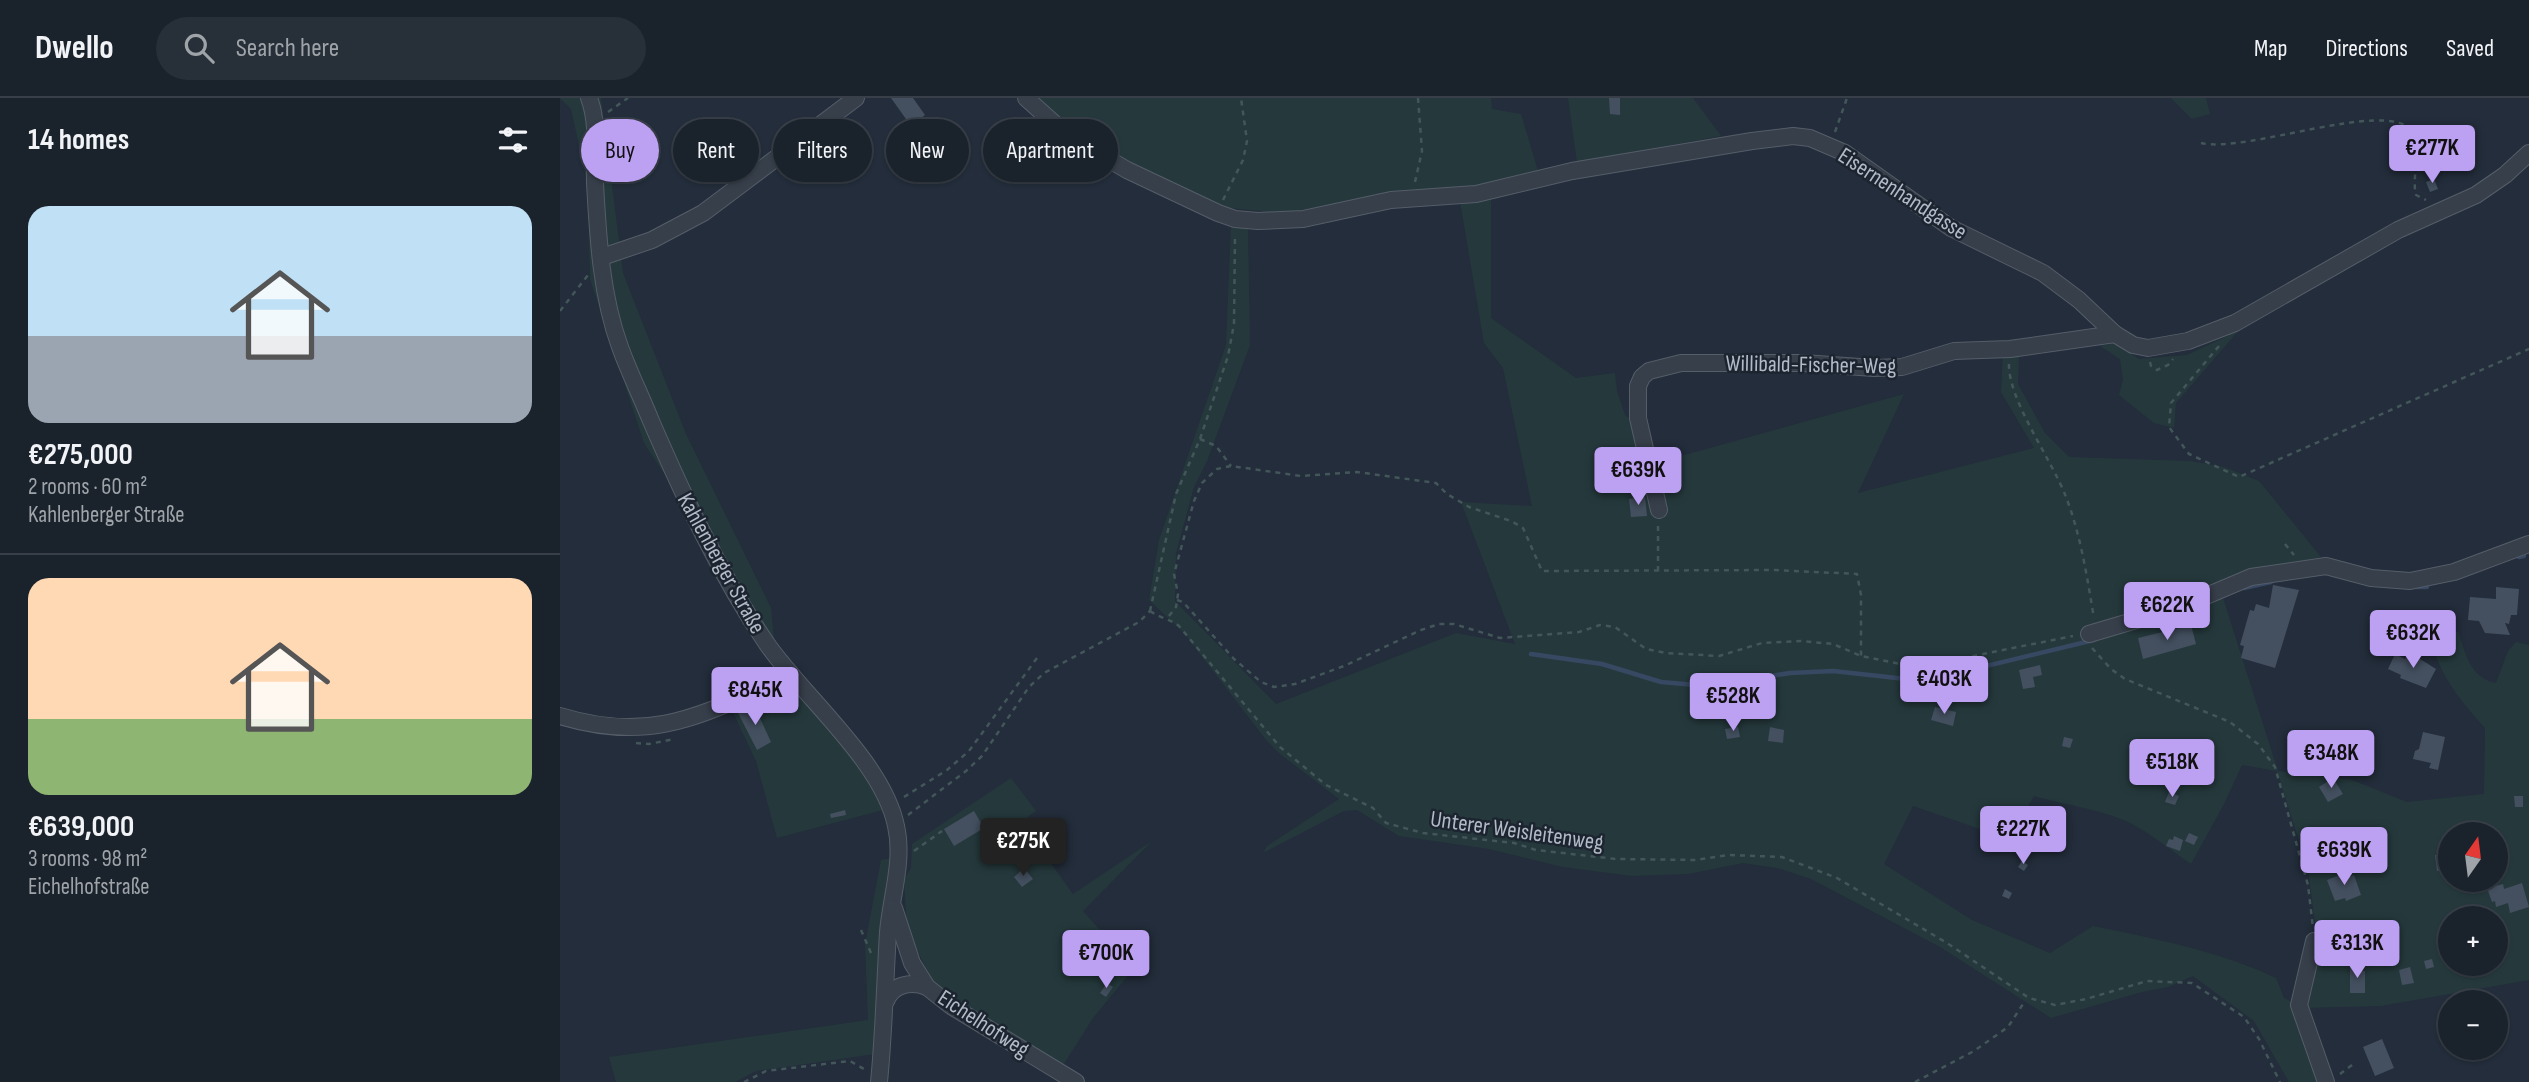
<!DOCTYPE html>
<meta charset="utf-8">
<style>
:root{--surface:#1a222c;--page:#272f38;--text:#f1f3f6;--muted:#9fa4a9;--line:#383f48;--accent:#bca0f2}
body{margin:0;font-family:"Sofia Sans Condensed",sans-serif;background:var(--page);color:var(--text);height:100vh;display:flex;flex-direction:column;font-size:26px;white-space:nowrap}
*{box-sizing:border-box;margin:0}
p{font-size:23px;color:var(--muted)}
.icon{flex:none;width:38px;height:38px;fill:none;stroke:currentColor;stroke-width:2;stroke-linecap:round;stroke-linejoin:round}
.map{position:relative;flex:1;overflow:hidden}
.side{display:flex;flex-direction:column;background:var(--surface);width:560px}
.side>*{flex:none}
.hud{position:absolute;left:21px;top:21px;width:665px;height:63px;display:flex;gap:14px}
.needle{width:46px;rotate:14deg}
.fabs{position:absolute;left:1878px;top:724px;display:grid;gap:14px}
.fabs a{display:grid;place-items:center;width:70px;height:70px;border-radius:50%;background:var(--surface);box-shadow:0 2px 5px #0004,0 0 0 2px var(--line);font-size:35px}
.price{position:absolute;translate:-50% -60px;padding:0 16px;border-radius:7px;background:var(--accent);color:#111;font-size:23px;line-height:46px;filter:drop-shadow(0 2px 4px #0008)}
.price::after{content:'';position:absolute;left:50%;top:42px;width:21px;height:16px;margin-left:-10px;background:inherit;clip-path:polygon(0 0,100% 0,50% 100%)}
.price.on{background:#222;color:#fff}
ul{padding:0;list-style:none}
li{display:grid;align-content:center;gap:14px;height:371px;padding:0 28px}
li+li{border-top:2px solid var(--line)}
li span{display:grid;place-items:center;height:217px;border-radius:21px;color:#555}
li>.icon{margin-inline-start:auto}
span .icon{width:126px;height:126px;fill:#fffc;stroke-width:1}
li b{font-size:30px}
h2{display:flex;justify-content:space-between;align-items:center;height:84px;padding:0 28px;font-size:30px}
.tag{padding:0 24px;border-radius:32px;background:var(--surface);box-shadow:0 2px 5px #0004,0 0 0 2px var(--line);font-size:24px;line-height:63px}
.tag.on{background:var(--accent);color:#111}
header{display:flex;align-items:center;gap:42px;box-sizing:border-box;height:98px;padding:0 35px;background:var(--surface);border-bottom:2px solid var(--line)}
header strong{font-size:33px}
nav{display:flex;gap:38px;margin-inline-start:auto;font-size:24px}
.search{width:490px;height:63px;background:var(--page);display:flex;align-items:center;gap:18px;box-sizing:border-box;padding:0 24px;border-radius:38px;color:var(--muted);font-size:26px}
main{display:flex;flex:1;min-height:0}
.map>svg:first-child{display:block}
.green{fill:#25393c;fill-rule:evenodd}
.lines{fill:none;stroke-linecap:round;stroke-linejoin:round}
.stream{stroke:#374862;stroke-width:4.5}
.building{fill:#445060}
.minor-casing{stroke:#555d69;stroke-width:18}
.path{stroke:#435659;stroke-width:2.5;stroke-dasharray:5 5;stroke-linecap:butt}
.minor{stroke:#373f4b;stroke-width:16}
.labels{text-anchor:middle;stroke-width:5;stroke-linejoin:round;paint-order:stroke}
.street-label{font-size:23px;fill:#b2bac7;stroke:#1c2430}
</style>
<header>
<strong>Dwello</strong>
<div class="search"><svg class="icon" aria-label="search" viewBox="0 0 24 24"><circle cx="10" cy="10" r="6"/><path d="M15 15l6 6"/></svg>Search here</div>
<nav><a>Map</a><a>Directions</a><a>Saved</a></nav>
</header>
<main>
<section class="side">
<h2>14 homes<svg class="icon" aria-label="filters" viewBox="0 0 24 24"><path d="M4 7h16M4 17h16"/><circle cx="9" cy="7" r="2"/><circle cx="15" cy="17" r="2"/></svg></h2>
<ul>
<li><span style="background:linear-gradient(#bfe0f5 60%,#9aa5b1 0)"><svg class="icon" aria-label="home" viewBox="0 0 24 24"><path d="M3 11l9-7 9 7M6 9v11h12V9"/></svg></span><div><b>€275,000</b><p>2 rooms · 60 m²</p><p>Kahlenberger Straße</p></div></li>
<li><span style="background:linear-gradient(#ffd9b3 65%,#8fb573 0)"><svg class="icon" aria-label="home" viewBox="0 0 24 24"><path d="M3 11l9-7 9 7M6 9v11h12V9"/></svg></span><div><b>€639,000</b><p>3 rooms · 98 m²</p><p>Eichelhofstraße</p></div></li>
</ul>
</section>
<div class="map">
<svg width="1969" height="984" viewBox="0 0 1969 984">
<rect width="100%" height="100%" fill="#232d3b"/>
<g class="green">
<polygon points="0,0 41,0 63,175 126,336 211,510 214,542 84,345 30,181 28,88 11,11"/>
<path d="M462 0H931L932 11 961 16 978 73 914 88 824 95 759 109 720 115 670 110 671 126 688 130 690 247 647 363 634 389 616 455 615 503 716 606 896 535 955 546 901 404 972 408 943 270 924 245 900 103 931 97V220L1016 280 1055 275 1057 293 1065 317 1073 323 1096 365 1344 296 1298 395 1474 350 1441 294 1443 256H1459L1458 286 1485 335 1509 359 1630 363 1664 369 1699 383 1761 459 1692 474 1663 500 1718 673 1792 682 1847 704 1924 696 1925 630C1903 606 1864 561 1875 527L1898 534C1906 556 1910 580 1936 585L1948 553 1956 544 1969 547V882L1821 908 1744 910 1773 984H1729L1694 923 1633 878 1608 889 1582 894 1491 920 1380 849 1251 781 1217 770 1183 765 1128 776 1072 778 1003 769 929 751 839 738 797 712 784 713 703 755 707 748 779 701 720 656 706 642 624 535 589 502 599 442 666 247 671 126 636 109ZM1682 667 1717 673 1748 771 1757 840 1743 910 1724 900 1716 880C1658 853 1596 841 1533 828L1490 855 1412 822 1324 766 1353 708 1449 741 1474 698C1502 706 1542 712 1568 724 1591 735 1610 752 1631 766L1664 706ZM1890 737H1936V782H1890ZM1890 821H1936V866H1890Z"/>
<polygon points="1008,0 1133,0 1161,38 1017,64"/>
<polygon points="1611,0 1646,0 1650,16 1632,21"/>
<polygon points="1678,233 1616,305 1614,330 1594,325 1559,297 1563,282 1560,261 1540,248 1556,245 1579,261 1627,257"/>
<path d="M225 587C252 596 313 685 323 712L217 740 196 663 170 608Z"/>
<polygon points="451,680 476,713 461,724 513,796 592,743 523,813 574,870 533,920 502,969 400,909 373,885 347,831 344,782 351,770 352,746"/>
<polygon points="332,760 315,956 196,973 175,984 56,984 49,959 308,922 305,846 321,762"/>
</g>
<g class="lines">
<g class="stream">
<polyline points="1959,459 1964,458"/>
<polyline points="1855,489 1867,489"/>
<polyline points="1684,490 1711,484"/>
<polyline points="971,556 1042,566 1101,584 1136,587 1166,585 1230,575 1273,573 1364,583 1534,542"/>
</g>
</g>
<g class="building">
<polygon points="331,0 353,0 365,17 351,28"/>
<polygon points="1049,0 1060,0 1060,17 1050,16"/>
<polygon points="1874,81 1878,91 1870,94 1866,84"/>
<polygon points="1085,399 1087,418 1071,419 1069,401"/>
<polygon points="1713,487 1739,492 1715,570 1681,560 1684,548 1680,547 1690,512 1694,513 1696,506 1709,510"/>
<polygon points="1936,489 1959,491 1957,517 1951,517 1949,526 1945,525 1950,537 1925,535 1919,523 1908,522 1910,499 1936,501"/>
<polygon points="1631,527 1636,546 1583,561 1578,540"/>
<polygon points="1849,554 1876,571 1866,590 1840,580 1841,577 1828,571 1835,556 1845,561"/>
<polygon points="1480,567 1482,577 1473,579 1475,589 1463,591 1459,572"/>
<polygon points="194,607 211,644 197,652 178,615"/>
<polygon points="1375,609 1396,614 1393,628 1371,622"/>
<polygon points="1178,629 1180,639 1167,641 1165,631"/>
<polygon points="1210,629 1224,632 1223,645 1208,643"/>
<polygon points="1863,634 1885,639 1878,672 1869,670 1871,665 1853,661 1855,653 1859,651"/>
<polygon points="1504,639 1513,641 1510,650 1502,648"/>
<polygon points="1773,680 1783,696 1768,704 1759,689"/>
<polygon points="1609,694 1619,698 1615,707 1605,704"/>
<polygon points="1954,698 1963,698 1963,709 1955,709"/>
<polygon points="285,712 286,717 271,720 270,716"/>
<polygon points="414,713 424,730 394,748 384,731"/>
<polygon points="1473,723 1480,727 1477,735 1469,731"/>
<polygon points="1629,735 1638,739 1634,747 1625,743"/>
<polygon points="1614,738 1623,742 1620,753 1606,748 1609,741 1613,742"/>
<polygon points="1813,741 1819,749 1808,758 1802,750"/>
<polygon points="1769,745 1775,762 1754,770 1751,761 1748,762 1744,752"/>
<polygon points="1889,756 1890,772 1877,773 1875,757"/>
<polygon points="1462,763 1468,767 1464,773 1458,769"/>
<polygon points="464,770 473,781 462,789 454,779"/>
<polygon points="1787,774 1788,779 1794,777 1801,797 1786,803 1785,800 1775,803 1767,782"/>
<polygon points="1962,785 1969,809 1950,815 1948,805 1936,809 1935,803 1932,804 1927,790 1943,786 1944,791"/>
<polygon points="1445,791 1452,795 1449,801 1442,798"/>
<polygon points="1769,825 1772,833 1760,838 1757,831"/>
<polygon points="1804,835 1808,849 1801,852 1799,847 1795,849 1791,841"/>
<polygon points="1872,861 1874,869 1866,871 1864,863"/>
<polygon points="1790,868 1801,868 1801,873 1805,873 1805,895 1790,895"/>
<polygon points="1850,869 1854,885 1842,887 1839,872"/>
<polygon points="547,885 553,889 546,899 540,895"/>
<polygon points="1822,941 1834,970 1815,978 1803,949"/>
</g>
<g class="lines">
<defs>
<g id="minor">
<path d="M29 0C39 26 34 57 35 85 38 139 41 197 60 249 69 274 81 298 91 323 124 399 160 477 207 546 244 599 323 664 336 728 344 763 331 799 328 834 325 884 324 934 319 984"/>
<polyline points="466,0 507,37 567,72 658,115 675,121 698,123 743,121 831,102 916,96 1012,73 1192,43 1233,38 1250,40 1285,55 1391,130 1483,175 1519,202 1555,236 1573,247 1588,250 1628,243 1675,225 1838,132 1916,97 1945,77 1969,55"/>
<polyline points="42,159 92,142 143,115 296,0"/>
<polyline points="1099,412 1078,320 1078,288 1082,279 1089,273 1121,265 1243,265 1314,270 1342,269 1394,253 1450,251 1555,236"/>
<polyline points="1529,536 1620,509 1691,479 1766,468 1811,480 1850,483 1894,474 1969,446"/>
<path d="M0 618C92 646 140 617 222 582L230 575"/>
<polyline points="334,810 352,865 367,889 391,908 516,984"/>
<polyline points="1754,843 1739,907 1766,984"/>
<path d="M326 903C333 886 351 883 367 889"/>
</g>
</defs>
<use href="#minor" class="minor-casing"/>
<g class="path">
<polyline points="48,14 68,0"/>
<polyline points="1275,34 1287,0"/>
<path d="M1641 45C1685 56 1827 0 1852 33 1863 48 1851 79 1856 97L1866 102"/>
<polyline points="855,84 862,53 858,0"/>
<polyline points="663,102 683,62 687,43 681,0"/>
<polyline points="0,213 28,177"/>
<polyline points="1659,248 1611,305 1609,329 1629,356 1679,379 1969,251"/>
<polyline points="1590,264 1591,268 1597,272 1608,267 1613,261"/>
<path d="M1449 266C1448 302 1492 362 1506 399 1521 438 1527 479 1534 520"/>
<polyline points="640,341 656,348 671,368"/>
<polyline points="1725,446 1734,457"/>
<polyline points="1098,473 1098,427"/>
<polyline points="617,502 623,504 674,561 701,584 714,589 735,586 784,568 861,532 879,526 894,526 940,540 1019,534 1040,527 1055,529 1086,551 1106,555 1159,558 1202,545 1241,543 1273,546 1301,558 1340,566 1378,565 1513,538"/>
<path d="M590 513C600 520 610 521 619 528L720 649 766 687 813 710 826 725 863 735 954 745 976 752 1056 761 1136 762 1169 757 1222 759 1277 780 1387 845 1469 900 1495 907 1526 901 1587 883 1632 885 1684 919 1699 941 1720 984"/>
<polyline points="590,513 616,396 640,341 668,258 674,226 675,137"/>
<polyline points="609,518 616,509 618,496 614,476 634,403 642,385 657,371 671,368 741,378 797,374 876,385 887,396 909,409 951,423 963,430 982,473 1215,472 1297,476 1301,497 1301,558"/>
<polyline points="1532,550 1551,571 1565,581 1670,624 1698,646 1715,669 1748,787 1753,830"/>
<polyline points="76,645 89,646 114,641"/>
<polyline points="344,699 387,672 409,653 477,560"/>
<polyline points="348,717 406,673 422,658 469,589 484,575 579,524 590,513"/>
<polyline points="354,753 382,733"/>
<polyline points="301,832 311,855"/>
<polyline points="1780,976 1796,964"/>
<polyline points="184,984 206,973 290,963 304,971"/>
<polyline points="1355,984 1414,953 1448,929 1463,906"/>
</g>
<use href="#minor" class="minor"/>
</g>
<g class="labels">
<g class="street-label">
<text transform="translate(1343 95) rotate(33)" y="8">Eisernenhandgasse</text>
<text transform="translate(1251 266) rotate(1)" y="8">Willibald-Fischer-Weg</text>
<text transform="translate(162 465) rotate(61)" y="8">Kahlenberger Straße</text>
<text transform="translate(957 732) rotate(8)" y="8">Unterer Weisleitenweg</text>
<text transform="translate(424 925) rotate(33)" y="8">Eichelhofweg</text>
</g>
</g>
</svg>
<div class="fabs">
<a><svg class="needle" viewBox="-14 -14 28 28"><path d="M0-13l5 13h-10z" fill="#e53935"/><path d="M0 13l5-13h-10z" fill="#9fa4a9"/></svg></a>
<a>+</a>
<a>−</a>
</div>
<b class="price" style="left:1872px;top:87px">€277K</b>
<b class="price" style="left:1078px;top:409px">€639K</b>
<b class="price" style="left:1607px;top:544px">€622K</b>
<b class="price" style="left:1853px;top:572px">€632K</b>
<b class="price" style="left:1384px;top:618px">€403K</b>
<b class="price" style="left:195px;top:629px">€845K</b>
<b class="price" style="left:1173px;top:635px">€528K</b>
<b class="price" style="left:1771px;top:692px">€348K</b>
<b class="price" style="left:1612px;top:701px">€518K</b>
<b class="price" style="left:1463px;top:768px">€227K</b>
<b class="price on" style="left:463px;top:780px">€275K</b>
<b class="price" style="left:1784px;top:789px">€639K</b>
<b class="price" style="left:1797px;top:882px">€313K</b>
<b class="price" style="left:546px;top:892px">€700K</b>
<div class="hud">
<a class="tag on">Buy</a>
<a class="tag">Rent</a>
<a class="tag">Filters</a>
<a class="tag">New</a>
<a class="tag">Apartment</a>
</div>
</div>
</main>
